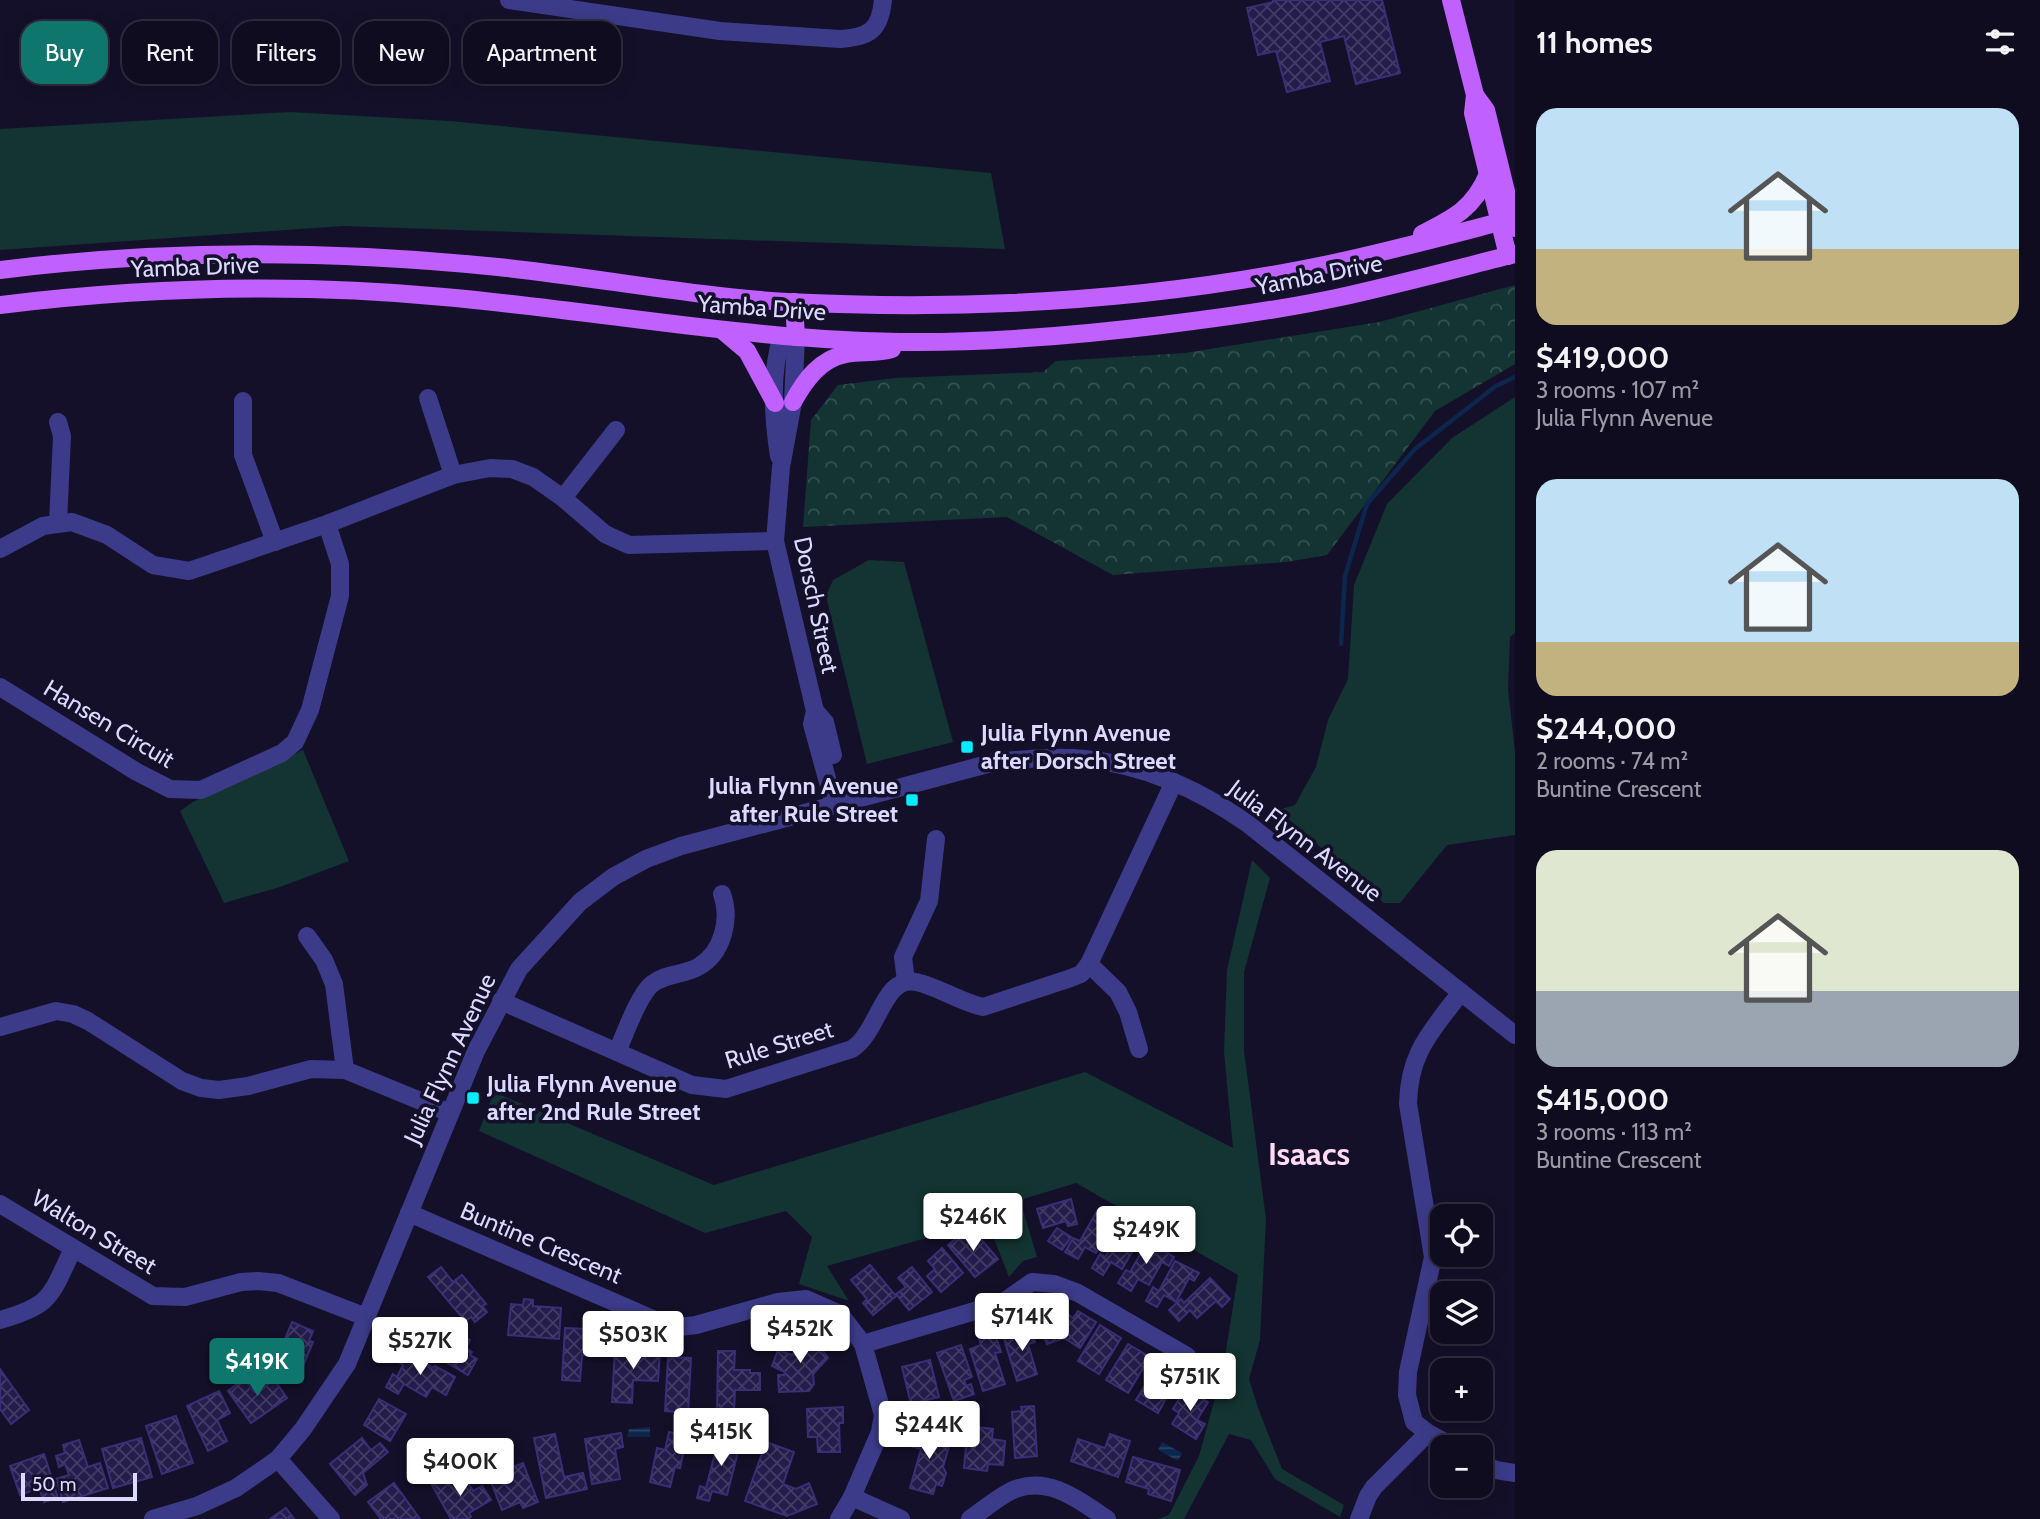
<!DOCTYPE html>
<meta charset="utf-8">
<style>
:root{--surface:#0f0c20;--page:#1d1a2d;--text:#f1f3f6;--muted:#9b9ba5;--line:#2f2c3e;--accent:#0f766e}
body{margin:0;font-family:Cabin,sans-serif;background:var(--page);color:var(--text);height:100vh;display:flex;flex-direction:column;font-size:26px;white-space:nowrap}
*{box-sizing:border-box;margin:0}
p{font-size:23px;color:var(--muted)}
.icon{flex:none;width:38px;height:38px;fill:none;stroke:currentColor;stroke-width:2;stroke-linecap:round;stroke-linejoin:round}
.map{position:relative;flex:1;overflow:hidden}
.drawer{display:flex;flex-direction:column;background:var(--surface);width:525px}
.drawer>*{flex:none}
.hud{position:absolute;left:21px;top:21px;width:665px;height:63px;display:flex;gap:14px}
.tools{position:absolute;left:1430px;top:1204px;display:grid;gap:14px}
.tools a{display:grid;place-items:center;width:63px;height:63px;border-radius:14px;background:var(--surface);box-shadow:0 4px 18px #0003,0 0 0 2px var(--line);font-size:35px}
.scale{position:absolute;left:21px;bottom:18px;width:116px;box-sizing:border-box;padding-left:7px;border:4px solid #dcd9ff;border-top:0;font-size:19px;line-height:24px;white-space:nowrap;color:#dcd9ff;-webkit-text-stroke:5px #14102a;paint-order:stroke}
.price{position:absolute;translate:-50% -60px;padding:0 16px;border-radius:7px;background:#fff;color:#222;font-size:23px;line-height:46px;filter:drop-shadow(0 2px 4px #0008)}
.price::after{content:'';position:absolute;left:50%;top:42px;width:21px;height:16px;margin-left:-10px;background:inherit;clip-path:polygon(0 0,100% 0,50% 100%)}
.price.selected{background:var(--accent);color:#fff}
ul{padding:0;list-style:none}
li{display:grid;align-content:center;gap:14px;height:371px;padding:0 21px}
li span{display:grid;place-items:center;height:217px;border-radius:21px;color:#555}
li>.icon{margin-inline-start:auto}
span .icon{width:126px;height:126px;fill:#fffc;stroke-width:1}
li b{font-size:30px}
h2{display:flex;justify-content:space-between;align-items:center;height:84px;padding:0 21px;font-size:30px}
.tag{padding:0 24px;border-radius:21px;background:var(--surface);box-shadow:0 4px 18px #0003,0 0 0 2px var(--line);font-size:24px;line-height:63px}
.tag.selected{background:var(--accent);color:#fff}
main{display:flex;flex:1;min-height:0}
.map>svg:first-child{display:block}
.green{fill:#133432}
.forest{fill:url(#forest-crowns)}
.water{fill:url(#water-rules)}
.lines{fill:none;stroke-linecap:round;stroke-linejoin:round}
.stream{stroke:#0c264d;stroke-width:4.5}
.building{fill:url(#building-cross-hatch);stroke:#3b2e77;stroke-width:2}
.minor{stroke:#3c3b89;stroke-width:18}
.major{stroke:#c060ff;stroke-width:18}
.poi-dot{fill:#05ecff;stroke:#14102a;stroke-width:2.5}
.labels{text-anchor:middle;stroke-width:7;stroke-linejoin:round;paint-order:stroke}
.street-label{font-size:24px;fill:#dcd9ff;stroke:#14102a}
.poi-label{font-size:24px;font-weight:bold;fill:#dcd9ff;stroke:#14102a;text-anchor:start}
.district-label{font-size:32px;font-weight:bold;fill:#ffdbf3;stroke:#14102a}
</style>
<main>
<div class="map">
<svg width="1515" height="1519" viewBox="0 0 1515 1519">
<defs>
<pattern id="forest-crowns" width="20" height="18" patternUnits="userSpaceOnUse" patternTransform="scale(1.75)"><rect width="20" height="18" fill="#133432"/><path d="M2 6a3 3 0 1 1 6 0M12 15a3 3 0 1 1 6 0" fill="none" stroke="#355151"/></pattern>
<pattern id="water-rules" width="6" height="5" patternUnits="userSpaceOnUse" patternTransform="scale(1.75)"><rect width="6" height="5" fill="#0c264d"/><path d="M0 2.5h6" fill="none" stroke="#2f4568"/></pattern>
<pattern id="building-cross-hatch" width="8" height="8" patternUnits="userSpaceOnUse" patternTransform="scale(1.75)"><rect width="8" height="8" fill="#241c4b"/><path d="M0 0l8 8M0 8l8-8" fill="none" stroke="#433c66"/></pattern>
</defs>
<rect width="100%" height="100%" fill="#14102a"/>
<g class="green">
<polygon points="290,112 449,121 991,173 1005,249 343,226 0,250 0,129"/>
<polygon points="1515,397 1515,633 1510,637 1508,689 1515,752 1515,835 1447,845 1400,903 1384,903 1278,810 1295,805 1316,767 1328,720 1348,679 1354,585 1387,504 1452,438"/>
<polygon points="869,560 904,562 953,742 867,764 826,596 833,580"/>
<polygon points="303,750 349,861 280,887 224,903 180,811 193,802"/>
<polygon points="1252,860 1270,878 1244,972 1244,1051 1266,1219 1260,1340 1249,1379 1258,1408 1282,1469 1344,1505 1340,1517 1275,1479 1251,1440 1229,1434 1184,1519 1158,1519 1169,1515 1199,1456 1223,1369 1238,1275 1076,1183 1020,1200 1037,1257 1023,1261 1009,1277 987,1221 827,1266 849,1301 799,1284 812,1237 786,1211 705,1233 479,1131 494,1092 714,1185 1085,1072 1233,1148 1224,1052 1227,970"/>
</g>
<polygon class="forest" points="1515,285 1515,364 1435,411 1327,555 1287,562 1113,575 1007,517 803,527 811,420 838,385 895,378 1043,372 1056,361 1185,353 1379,322"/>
<g class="water">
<polygon points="650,1427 650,1437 627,1437 629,1429"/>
<polygon points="1162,1442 1182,1453 1178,1461 1158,1450"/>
</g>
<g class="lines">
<polyline class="stream" points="1341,644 1345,576 1367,504 1415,449 1496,386 1515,377"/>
</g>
<g class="building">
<polygon points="1273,0 1382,0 1400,73 1356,84 1344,36 1320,42 1330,81 1287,92 1276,51 1258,55 1247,8 1273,2"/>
<polygon points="1071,1199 1077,1224 1068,1226 1066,1221 1043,1228 1037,1209"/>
<polygon points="1097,1211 1121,1225 1115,1235 1108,1230 1096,1253 1085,1247 1078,1259 1065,1252 1073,1238 1080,1241"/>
<polygon points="1122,1227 1146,1241 1141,1250 1135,1247 1122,1269 1111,1262 1103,1275 1092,1268 1100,1254 1105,1257"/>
<polygon points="1057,1228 1071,1237 1062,1250 1048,1241"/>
<polygon points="967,1229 978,1243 982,1240 998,1259 975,1277 948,1245"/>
<polygon points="1148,1241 1174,1257 1169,1266 1162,1262 1149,1285 1138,1279 1131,1291 1118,1283 1126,1270 1130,1272"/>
<polygon points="942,1248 963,1273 941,1292 927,1276 935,1269 928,1261"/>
<polygon points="1175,1261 1199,1273 1194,1281 1189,1278 1176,1302 1164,1295 1157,1307 1146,1301 1153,1287 1159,1291"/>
<polygon points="870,1265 896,1296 873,1315 863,1303 867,1299 851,1280"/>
<polygon points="441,1267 453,1282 462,1275 486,1304 482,1306 487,1312 475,1322 471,1317 465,1321 428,1277"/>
<polygon points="912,1267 932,1292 909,1310 896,1294 906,1287 898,1278"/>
<polygon points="1210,1278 1230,1299 1222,1307 1216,1301 1197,1318 1190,1310 1179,1321 1169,1310 1181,1299 1184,1303"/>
<polygon points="524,1299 533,1300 533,1306 561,1308 559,1339 508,1335 511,1304 523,1305"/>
<polygon points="1078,1311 1096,1322 1080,1348 1064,1338 1047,1344 1038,1324 1068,1314 1073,1318"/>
<polygon points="435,1320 470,1340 466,1348 472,1352 470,1355 477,1359 468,1375 407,1339 417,1323 429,1330"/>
<polygon points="292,1322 313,1331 309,1341 313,1342 297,1381 278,1373 286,1354 280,1351"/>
<polygon points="1030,1324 1035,1342 1028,1344 1037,1374 1017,1381 1004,1339 1015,1335 1014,1330"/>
<polygon points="1100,1325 1121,1338 1099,1374 1078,1361"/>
<polygon points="565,1328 609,1330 607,1356 582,1355 580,1381 562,1380"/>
<polygon points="813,1333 813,1338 823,1338 823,1351 828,1358 813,1374 814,1384 809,1391 779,1392 778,1375 784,1375 785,1372 772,1366 778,1350 792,1355 803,1344 802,1334"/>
<polygon points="995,1334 1001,1352 995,1353 1005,1384 983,1391 970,1349 981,1345 979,1339"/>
<polygon points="1128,1344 1150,1357 1128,1393 1106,1380"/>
<polygon points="961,1345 972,1377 964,1380 966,1386 971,1384 974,1394 954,1401 937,1353"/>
<polygon points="615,1348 660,1350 658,1381 633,1380 632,1403 612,1402"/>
<polygon points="718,1351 735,1351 734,1370 750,1370 750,1373 760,1373 760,1390 735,1390 734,1413 717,1413"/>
<polygon points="406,1353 434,1368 435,1366 455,1377 446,1395 432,1387 426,1397 404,1384 398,1394 386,1387 393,1374 397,1377 403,1365 400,1363"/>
<polygon points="668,1357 691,1358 688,1413 665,1411"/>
<polygon points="930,1360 939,1397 911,1404 902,1367"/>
<polygon points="1158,1364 1186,1381 1178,1394 1159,1382 1154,1390 1167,1397 1158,1413 1136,1400"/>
<polygon points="0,1369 29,1410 11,1424 0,1409"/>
<polygon points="273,1378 287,1398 251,1423 228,1391 244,1379 254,1392"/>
<polygon points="1186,1388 1208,1402 1197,1420 1205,1424 1196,1439 1172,1424 1179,1413 1173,1409"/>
<polygon points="219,1391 230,1413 217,1420 227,1441 208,1451 187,1406"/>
<polygon points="379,1399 406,1414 390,1441 364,1425"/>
<polygon points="1034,1406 1037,1456 1015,1458 1012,1412 1022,1411 1021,1407"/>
<polygon points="843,1407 843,1423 839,1423 840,1452 818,1452 817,1437 808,1437 807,1409"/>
<polygon points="176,1416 193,1463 162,1474 146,1426"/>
<polygon points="968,1426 993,1429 992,1439 1005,1441 1003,1465 988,1464 987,1471 964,1468"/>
<polygon points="911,1429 951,1440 943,1467 946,1473 942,1486 936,1484 933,1494 910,1488 921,1449 907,1445"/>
<polygon points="669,1432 687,1436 680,1468 675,1467 670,1487 650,1482 657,1448 665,1450"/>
<polygon points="621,1433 623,1447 615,1449 620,1479 592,1484 585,1439"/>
<polygon points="555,1434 564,1477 583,1473 587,1489 546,1498 534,1438"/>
<polygon points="720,1434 741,1440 727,1495 712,1491 709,1501 697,1498 700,1486 706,1488"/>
<polygon points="1110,1434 1130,1441 1118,1477 1071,1461 1078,1439 1105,1448"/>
<polygon points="141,1438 152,1477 113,1488 102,1449"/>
<polygon points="362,1438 371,1450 380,1443 388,1452 363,1473 367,1485 355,1495 330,1464"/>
<polygon points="79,1440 88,1467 100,1463 108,1488 63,1502 56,1479 69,1475 65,1464 59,1467 56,1456 65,1453 63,1445"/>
<polygon points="766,1442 794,1452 783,1484 796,1489 809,1483 817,1504 787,1516 745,1501"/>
<polygon points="44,1454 58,1498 44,1502 39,1488 20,1495 10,1466"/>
<polygon points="1133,1457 1180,1470 1171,1501 1148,1494 1149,1489 1126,1482"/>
<polygon points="523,1463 538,1502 523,1508 520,1502 502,1510 489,1477"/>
<polygon points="452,1474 458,1485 467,1480 473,1491 482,1486 491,1500 469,1513 471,1517 468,1519 451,1519 432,1485"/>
<polygon points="394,1483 420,1519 381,1519 368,1502"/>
<polygon points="286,1508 294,1519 270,1519"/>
</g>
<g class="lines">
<g class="minor">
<path d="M509 0 720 31 840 39C869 37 880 31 883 0"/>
<polyline points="796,337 793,402 781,467 775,541 815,711 812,724 834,804"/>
<polyline points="428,398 453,475"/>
<polyline points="243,401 243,455 275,542"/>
<polyline points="58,422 62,436 58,523"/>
<path d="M779 456C773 418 770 373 782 336"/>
<polyline points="563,498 616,430"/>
<polyline points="0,549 43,526 72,522 107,535 153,565 189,571 327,524 453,475 490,468 512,469 533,477 563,498 605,534 629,545 775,541"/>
<polyline points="0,687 137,772 170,789 201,790 282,753 295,742 310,710 340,596 340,564 327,524"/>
<polyline points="815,711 825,722 833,755"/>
<polyline points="307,936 324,960 334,984 345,1070"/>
<polyline points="1089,964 1118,992 1128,1012 1139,1049"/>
<polyline points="906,981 903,957 929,901 936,839"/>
<path d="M501 1001 692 1085 726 1089 852 1049C879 1032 883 975 916 982 939 987 960 1002 983 1007L1071 978 1081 974 1089 964 1174 782"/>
<polyline points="0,1027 56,1011 73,1014 88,1021 182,1081 201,1088 219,1090 248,1086 311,1069 345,1070 450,1113"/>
<path d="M617 1052C625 1034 638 996 652 984 666 973 684 975 698 967 723 953 731 919 722 894"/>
<polyline points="0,1204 153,1296 185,1297 241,1282 258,1281 278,1283 366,1317"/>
<polyline points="409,1213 662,1323 679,1327 696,1325 778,1302 806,1299 840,1314 863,1344 883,1415 880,1432 852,1497 839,1519"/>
<path d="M0 1320C53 1305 50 1296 73 1249"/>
<polyline points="863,1344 1002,1303 1032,1282 1054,1284 1078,1293 1187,1356"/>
<path d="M1454 1447 1428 1433 1414 1422 1407 1395 1408 1372 1433 1257 1408 1104C1409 1052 1431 1032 1461 992"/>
<polyline points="278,1459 331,1519"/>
<polyline points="1480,1462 1496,1470 1515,1473"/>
<polyline points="852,1497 901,1519"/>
<path d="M153 1519 197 1506 236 1488 278 1459 303 1429 347 1364 476 1051 519 969 580 902 613 877 646 859 681 846 995 762C1025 759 1055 756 1085 759 1144 765 1200 790 1248 824L1515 1035"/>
<path d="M970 1519C983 1510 997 1498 1011 1491 1047 1474 1079 1500 1107 1519"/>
<polyline points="1359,1519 1368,1496 1374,1487 1428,1433"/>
</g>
<g class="major">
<polyline points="1451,0 1475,95 1473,113 1508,256"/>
<polyline points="1475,95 1486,110 1515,228"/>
<path d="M1422 234C1454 218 1474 208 1488 174"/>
<path d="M0 270C165 249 332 250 498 267 594 277 690 296 787 302 967 311 1152 301 1329 264 1391 251 1453 234 1515 218"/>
<polyline points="794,302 796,337"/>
<path d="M0 305C147 287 297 283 444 297 602 311 757 342 917 342 999 342 1081 335 1162 325 1220 318 1279 310 1336 298 1396 285 1455 269 1515 254"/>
<polyline points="722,330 747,351 775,403"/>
<path d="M793 402C805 380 820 359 846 354 861 351 877 354 892 349"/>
</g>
</g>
<g class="poi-dot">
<rect x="960" y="740" width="14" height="14" rx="3.5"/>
<rect x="905" y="793" width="14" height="14" rx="3.5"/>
<rect x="466" y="1091" width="14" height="14" rx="3.5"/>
</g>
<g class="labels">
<g class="street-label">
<text transform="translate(195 267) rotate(-2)" y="8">Yamba Drive</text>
<text transform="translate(1319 275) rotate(-11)" y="8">Yamba Drive</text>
<text transform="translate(762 308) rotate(4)" y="8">Yamba Drive</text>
<text transform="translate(816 605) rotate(78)" y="8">Dorsch Street</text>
<text transform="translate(109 724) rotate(31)" y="8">Hansen Circuit</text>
<text transform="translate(1305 841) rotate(37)" y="8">Julia Flynn Avenue</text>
<text transform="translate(779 1045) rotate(-17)" y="8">Rule Street</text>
<text transform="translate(450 1059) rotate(-65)" y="8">Julia Flynn Avenue</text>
<text transform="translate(94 1232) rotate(31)" y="8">Walton Street</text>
<text transform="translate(541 1243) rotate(23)" y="8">Buntine Crescent</text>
</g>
<g class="poi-label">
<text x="981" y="741">Julia Flynn Avenue<tspan x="981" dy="28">after Dorsch Street</tspan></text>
<text x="898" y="794" text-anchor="end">Julia Flynn Avenue<tspan x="898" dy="28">after Rule Street</tspan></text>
<text x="487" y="1092">Julia Flynn Avenue<tspan x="487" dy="28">after 2nd Rule Street</tspan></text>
</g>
<g class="district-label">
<text x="1309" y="1165">Isaacs</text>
</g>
</g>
</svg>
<div class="tools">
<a><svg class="icon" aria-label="locate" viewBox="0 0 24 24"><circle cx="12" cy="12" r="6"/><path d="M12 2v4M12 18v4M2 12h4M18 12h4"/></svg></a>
<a><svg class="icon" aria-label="layers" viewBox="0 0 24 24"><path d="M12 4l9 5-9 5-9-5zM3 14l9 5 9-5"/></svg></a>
<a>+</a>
<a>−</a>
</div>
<div class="scale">50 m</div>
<b class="price" style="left:973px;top:1253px">$246K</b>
<b class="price" style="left:1146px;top:1266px">$249K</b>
<b class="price" style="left:1022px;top:1353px">$714K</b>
<b class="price" style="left:800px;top:1365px">$452K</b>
<b class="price" style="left:633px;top:1371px">$503K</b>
<b class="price" style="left:420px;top:1377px">$527K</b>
<b class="price selected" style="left:257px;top:1398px">$419K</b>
<b class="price" style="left:1190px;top:1413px">$751K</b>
<b class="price" style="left:929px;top:1461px">$244K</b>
<b class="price" style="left:721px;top:1468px">$415K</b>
<b class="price" style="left:460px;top:1498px">$400K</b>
<div class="hud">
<a class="tag selected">Buy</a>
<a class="tag">Rent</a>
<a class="tag">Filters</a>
<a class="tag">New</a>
<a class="tag">Apartment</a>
</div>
</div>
<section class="drawer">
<h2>11 homes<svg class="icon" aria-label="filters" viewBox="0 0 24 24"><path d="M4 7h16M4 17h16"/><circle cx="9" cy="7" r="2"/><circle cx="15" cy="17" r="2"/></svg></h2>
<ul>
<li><span style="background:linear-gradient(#bfe0f5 65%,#c2b280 0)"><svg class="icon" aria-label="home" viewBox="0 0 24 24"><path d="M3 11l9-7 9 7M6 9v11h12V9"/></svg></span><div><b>$419,000</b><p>3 rooms · 107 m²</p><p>Julia Flynn Avenue</p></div></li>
<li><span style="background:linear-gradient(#bfe0f5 75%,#c2b280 0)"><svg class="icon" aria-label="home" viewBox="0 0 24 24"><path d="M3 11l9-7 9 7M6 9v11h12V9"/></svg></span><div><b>$244,000</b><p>2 rooms · 74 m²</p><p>Buntine Crescent</p></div></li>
<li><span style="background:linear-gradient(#dfe7d0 65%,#9aa5b1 0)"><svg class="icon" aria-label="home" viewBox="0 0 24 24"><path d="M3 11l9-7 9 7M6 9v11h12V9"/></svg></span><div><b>$415,000</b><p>3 rooms · 113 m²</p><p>Buntine Crescent</p></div></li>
</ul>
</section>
</main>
